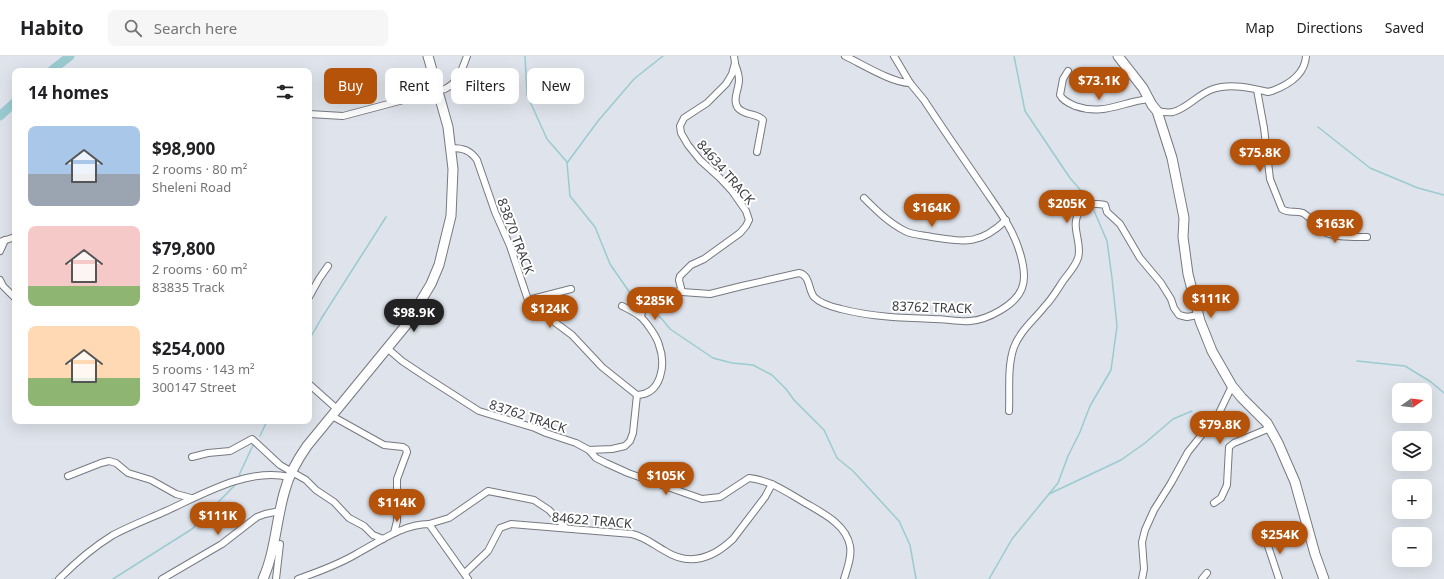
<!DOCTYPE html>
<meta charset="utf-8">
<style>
:root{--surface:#fff;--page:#f6f6f6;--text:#202124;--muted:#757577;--line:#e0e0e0;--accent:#b45309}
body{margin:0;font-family:"Noto Sans",sans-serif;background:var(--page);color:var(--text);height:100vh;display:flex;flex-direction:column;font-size:15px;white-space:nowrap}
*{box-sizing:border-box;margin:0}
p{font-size:13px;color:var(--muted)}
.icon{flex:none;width:22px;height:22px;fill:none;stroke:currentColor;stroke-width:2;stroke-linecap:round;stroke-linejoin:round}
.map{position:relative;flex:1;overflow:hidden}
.details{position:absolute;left:12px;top:12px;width:300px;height:356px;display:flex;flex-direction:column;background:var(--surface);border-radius:8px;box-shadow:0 4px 16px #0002}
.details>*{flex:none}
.top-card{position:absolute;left:324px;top:12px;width:380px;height:36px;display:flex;gap:8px}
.needle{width:26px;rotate:76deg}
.buttons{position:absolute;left:1392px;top:327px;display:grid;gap:8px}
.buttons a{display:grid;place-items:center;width:40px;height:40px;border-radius:8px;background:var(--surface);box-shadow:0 4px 16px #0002;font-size:20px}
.price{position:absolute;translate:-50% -34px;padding:0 9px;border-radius:14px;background:var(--accent);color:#fff;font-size:13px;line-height:26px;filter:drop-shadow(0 1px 2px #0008)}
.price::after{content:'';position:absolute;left:50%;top:24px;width:12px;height:9px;margin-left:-6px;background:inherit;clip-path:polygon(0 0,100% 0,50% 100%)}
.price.current{background:#222;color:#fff}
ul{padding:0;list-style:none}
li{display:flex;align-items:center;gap:12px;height:100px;padding:0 16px}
li span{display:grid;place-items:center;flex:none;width:112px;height:80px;border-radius:8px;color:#555}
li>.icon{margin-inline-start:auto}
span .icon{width:48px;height:48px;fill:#fffc;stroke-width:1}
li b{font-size:17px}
h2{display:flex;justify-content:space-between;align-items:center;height:48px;padding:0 16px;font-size:17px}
.tag{padding:0 14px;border-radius:8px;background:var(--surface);box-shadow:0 4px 16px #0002;font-size:14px;line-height:36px}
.tag.current{background:var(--accent);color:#fff}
header{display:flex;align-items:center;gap:24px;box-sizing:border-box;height:56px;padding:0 20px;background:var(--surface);border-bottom:1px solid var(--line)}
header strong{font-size:19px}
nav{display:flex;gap:22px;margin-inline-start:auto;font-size:14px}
.search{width:280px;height:36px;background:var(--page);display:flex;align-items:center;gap:10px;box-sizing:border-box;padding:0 14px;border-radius:8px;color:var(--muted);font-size:15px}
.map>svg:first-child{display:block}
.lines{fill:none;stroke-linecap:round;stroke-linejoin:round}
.stream{stroke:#9acbd1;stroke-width:1.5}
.river{stroke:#9acbd1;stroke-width:9}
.street-casing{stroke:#767980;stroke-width:8}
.secondary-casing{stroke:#767980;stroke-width:11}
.street{stroke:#fff;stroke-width:6}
.secondary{stroke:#fff;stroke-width:9}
.labels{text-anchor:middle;stroke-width:4;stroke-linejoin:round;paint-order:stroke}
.street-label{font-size:13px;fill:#3a3c3f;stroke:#fff}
</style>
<header>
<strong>Habito</strong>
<div class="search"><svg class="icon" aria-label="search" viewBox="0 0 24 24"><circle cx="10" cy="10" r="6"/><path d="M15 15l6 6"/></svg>Search here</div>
<nav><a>Map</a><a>Directions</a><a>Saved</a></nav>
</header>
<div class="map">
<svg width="1444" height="523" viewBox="0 0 1444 523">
<rect width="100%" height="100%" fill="#dfe3eb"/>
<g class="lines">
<g class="stream">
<polyline points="525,0 527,39 547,83 567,106"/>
<polyline points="1014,0 1025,55 1070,122 1090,145"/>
<polyline points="1318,71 1370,112 1418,132 1444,139"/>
<polyline points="644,248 630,237 610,208 595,171 570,140 567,107 598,65 634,23 663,0"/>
<polyline points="647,250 662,263 670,273 713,302 732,307 753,309 772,319 786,333 794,344 824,374 837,402 853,415 899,465 910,489 916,523"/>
<polyline points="309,284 321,263 386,161"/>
<polyline points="1357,305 1405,310 1431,326 1444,337"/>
<polyline points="260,380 267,365"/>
<polyline points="239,422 240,417 254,387"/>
<polyline points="1049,438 1121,404 1145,387 1173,363 1192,355"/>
<polyline points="52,523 53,523"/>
<polyline points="113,523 192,473 237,427"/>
<polyline points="989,523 1012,483 1058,427 1068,400 1080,376 1090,350 1111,314 1117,270 1112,222 1107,185 1092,150"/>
</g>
<g class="river">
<polyline points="51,15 70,0"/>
<polyline points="0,60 15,46"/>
</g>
<defs>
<g id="street">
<path d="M845 0C862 8 892 27 910 27"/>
<path d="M735 8C737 13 739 19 739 24 739 33 732 44 738 52 745 60 757 57 763 64L757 96"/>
<path d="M1068 15 1063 23 1060 39C1063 45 1069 47 1075 50 1104 60 1121 46 1149 43"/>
<path d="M1257 34 1264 72 1270 123 1282 153C1289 158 1296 154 1303 157 1310 161 1315 169 1321 174 1331 182 1355 181 1367 181"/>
<path d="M1157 55C1162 56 1168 57 1173 56 1188 52 1198 38 1213 33 1230 27 1252 32 1268 36L1272 35C1288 29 1305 18 1306 0"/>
<path d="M309 58 343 60 445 33C459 26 462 13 467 0"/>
<path d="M451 92C463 92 470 94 477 104L495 156 510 190 528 244 541 256 572 279 602 311 637 339C662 338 666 308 659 289 657 281 647 267 641 261 635 256 628 253 622 250"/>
<path d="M864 142C876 154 889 167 905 175 913 179 923 179 932 181 966 186 980 189 1006 164"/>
<polyline points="0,186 15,181"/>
<polyline points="0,195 5,184"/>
<polyline points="0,224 3,230 15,242"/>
<polyline points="682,236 679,224 680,220 691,209 704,203 740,177 746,170 749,164 746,155 732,135 720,122 700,104 688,89 681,77 680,70 684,62 707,47 726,28 732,18 735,7 734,0"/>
<polyline points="309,241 319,223 328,210"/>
<polyline points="528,244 571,233"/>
<path d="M641 261C643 246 652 237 668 235L710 238 742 230 799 217C810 219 808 233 814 241 821 248 832 251 841 253 872 261 903 262 934 263 946 263 959 266 970 265 987 264 1016 249 1022 232 1026 222 1023 207 1020 197 1013 172 997 152 983 131 963 102 943 73 924 44L910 27 894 0"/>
<polyline points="387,292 402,305 426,321 479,355 535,372 546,377 576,387 589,394 612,393 625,390 630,385 633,377 637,339"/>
<polyline points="309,328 337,353"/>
<path d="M1009 355C1010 334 1007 311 1014 291 1020 275 1034 264 1045 250 1052 243 1057 234 1063 225 1068 218 1075 211 1078 202 1083 186 1069 170 1080 155 1087 147 1096 147 1105 149L1107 156 1120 168 1140 202 1161 227 1171 243 1174 252 1179 259 1187 261 1198 259"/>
<polyline points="332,360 384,389 403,391 406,393 407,396 397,423 397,465 394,477"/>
<path d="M589 394 596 402 606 407 628 417 702 443 720 441 749 422C769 424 785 435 802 445 820 456 846 467 850 490 852 501 847 513 844 523"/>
<polyline points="192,401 208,397 230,395 252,383 280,409 306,424 316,434 334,446 349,462 364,470 373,479 383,483"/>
<polyline points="68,420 101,407 109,405 116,407 128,417 151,424 176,438 191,442"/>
<polyline points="1214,447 1221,442 1227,429 1229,391 1234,387 1270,372"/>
<polyline points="429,468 449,462 488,435 534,444 549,454 566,472"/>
<polyline points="1265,481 1279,523"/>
<path d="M465 517 488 495 500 472 511 468 632 478C645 481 654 489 665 495 690 511 713 502 733 483L765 441 772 428"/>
<path d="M59 523C74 508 95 490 113 479 130 470 148 463 166 455 201 439 249 411 289 421"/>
<polyline points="162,523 222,488 257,461 265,458 280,455"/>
<polyline points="276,523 280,488"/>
<path d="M298 523C318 516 340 508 358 497 380 485 404 468 429 468L468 523"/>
<polyline points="1142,523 1144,513 1142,486 1145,474 1154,454 1171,427 1188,396 1219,357 1232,330"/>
<polyline points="1202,523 1207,517"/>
</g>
<g id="secondary">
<polyline points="1118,0 1143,32 1152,49 1157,55 1172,102 1184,162 1183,181 1188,218 1200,265 1212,295 1232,330 1242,342 1267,367 1278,387 1295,426 1315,498 1324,523"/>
<path d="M263 523C276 494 276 463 285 434 289 418 298 403 307 390L407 268 431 228 439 209 451 160 453 113 448 71 428 0"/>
</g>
</defs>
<use href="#street" class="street-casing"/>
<use href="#secondary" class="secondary-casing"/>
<use href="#street" class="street"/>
<use href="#secondary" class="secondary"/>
</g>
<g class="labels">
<g class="street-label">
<text transform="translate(726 116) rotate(49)" y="5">84634 TRACK</text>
<text transform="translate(516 180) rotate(69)" y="5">83870 TRACK</text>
<text transform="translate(932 251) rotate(2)" y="5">83762 TRACK</text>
<text transform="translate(528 360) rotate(18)" y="5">83762 TRACK</text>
<text transform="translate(592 464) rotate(5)" y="5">84622 TRACK</text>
</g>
</g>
</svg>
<div class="buttons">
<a><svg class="needle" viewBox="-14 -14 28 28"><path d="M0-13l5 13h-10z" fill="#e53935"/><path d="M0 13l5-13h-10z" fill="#757577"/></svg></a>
<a><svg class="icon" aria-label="layers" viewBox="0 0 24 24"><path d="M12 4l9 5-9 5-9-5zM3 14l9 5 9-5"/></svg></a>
<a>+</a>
<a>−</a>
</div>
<b class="price" style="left:1099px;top:45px">$73.1K</b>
<b class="price" style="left:1260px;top:117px">$75.8K</b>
<b class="price" style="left:1067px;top:168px">$205K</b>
<b class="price" style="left:932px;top:172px">$164K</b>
<b class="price" style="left:1335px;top:188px">$163K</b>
<b class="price" style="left:1211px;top:263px">$111K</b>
<b class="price" style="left:655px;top:265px">$285K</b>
<b class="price" style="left:550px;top:273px">$124K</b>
<b class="price current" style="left:414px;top:277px">$98.9K</b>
<b class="price" style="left:1220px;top:389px">$79.8K</b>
<b class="price" style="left:666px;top:440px">$105K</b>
<b class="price" style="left:397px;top:467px">$114K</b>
<b class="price" style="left:218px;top:480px">$111K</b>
<b class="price" style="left:1280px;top:499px">$254K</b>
<div class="top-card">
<a class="tag current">Buy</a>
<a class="tag">Rent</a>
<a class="tag">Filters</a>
<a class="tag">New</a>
</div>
<section class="details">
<h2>14 homes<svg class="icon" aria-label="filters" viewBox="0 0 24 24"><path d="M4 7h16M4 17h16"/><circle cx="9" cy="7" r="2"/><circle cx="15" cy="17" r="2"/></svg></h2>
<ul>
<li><span style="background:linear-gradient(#a9c7e8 60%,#9aa5b1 0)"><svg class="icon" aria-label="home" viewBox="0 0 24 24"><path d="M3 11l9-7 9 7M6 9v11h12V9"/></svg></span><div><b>$98,900</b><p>2 rooms · 80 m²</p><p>Sheleni Road</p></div></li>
<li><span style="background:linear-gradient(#f6c9c9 75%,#8fb573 0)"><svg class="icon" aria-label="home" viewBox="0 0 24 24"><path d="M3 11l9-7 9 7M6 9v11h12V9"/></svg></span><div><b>$79,800</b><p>2 rooms · 60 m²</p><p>83835 Track</p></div></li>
<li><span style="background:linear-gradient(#ffd9b3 65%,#8fb573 0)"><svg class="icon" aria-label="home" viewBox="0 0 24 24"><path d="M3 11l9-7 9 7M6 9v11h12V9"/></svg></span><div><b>$254,000</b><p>5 rooms · 143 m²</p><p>300147 Street</p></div></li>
</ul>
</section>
</div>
